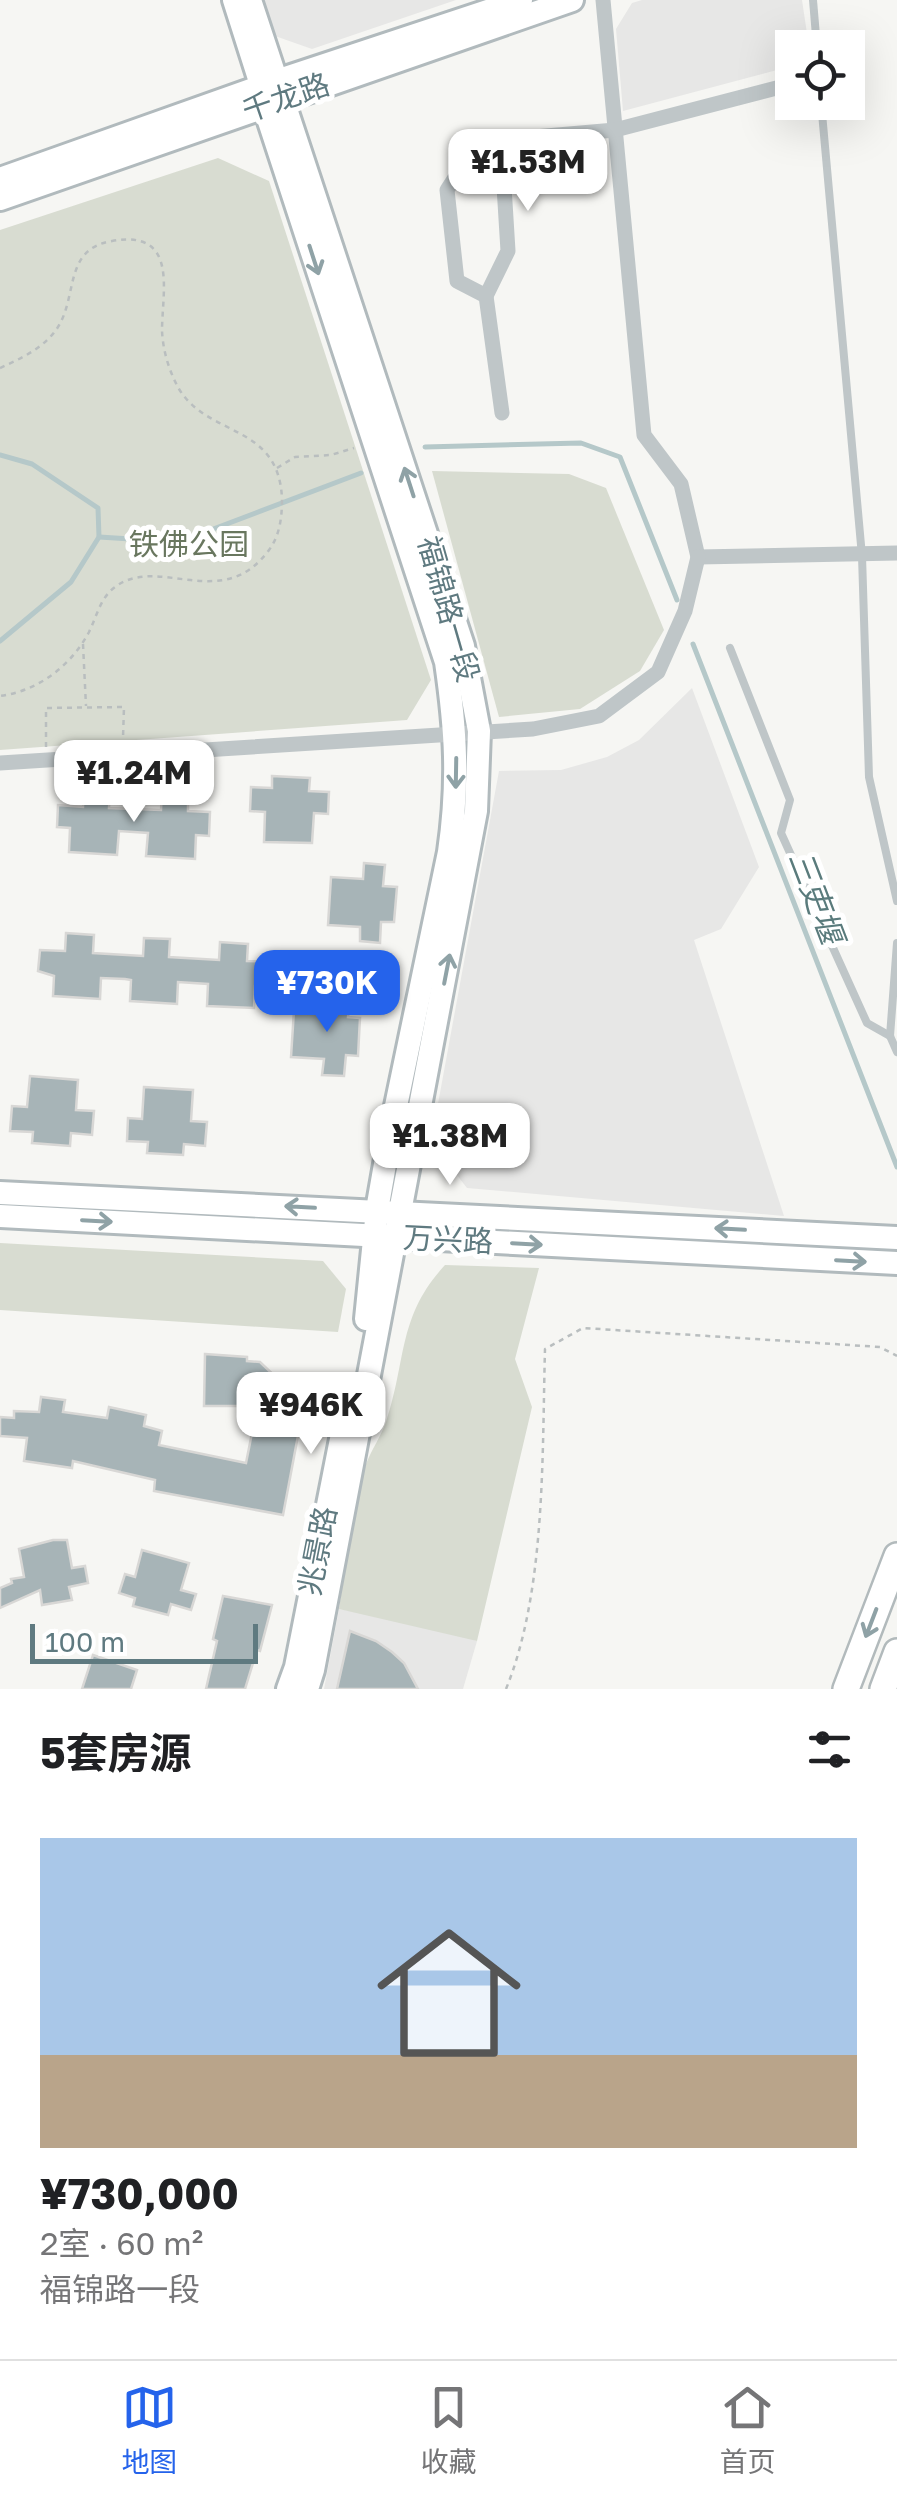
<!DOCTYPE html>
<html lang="zh">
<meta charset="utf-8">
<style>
:root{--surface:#fff;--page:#f2f2f2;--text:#202124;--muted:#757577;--line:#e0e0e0;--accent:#2563eb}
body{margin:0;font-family:"Golos Text","Noto Sans SC",sans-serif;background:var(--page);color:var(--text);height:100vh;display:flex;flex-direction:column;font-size:38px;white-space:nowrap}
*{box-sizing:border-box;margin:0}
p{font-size:32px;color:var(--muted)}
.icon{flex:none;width:55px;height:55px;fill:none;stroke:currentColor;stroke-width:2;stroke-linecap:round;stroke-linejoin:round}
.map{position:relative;height:1689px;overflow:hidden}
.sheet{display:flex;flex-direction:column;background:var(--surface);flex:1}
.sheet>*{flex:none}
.controls{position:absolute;left:775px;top:30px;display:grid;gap:20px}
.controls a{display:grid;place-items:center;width:90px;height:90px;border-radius:0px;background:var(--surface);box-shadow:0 10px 40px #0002;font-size:50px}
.scale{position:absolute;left:30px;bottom:25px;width:228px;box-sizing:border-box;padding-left:10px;border:5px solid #5f7a80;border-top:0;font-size:28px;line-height:35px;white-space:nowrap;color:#5f7a80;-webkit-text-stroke:8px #fff;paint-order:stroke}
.price{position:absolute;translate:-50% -85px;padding:0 22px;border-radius:20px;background:#fff;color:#222;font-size:32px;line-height:65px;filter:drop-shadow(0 2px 5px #0008)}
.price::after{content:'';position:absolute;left:50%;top:60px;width:30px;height:22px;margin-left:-15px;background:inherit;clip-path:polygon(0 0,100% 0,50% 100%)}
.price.on{background:var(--accent);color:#fff}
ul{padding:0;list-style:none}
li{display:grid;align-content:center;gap:20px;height:530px;padding:0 40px}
li span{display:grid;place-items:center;height:310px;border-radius:0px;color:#555}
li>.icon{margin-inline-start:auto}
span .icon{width:180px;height:180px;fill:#fffc;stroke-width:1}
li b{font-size:42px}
h2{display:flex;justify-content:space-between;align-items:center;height:120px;padding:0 40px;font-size:42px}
.tab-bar{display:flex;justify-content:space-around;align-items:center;height:140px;border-top:2px solid var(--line);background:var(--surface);font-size:28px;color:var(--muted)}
.tab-bar a{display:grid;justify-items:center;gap:5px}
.tab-bar .on{color:var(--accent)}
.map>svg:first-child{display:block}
.built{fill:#e7e7e6}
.green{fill:#d8dcd1}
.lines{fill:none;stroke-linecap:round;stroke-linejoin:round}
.stream{stroke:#b5c8c9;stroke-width:5}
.building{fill:#a7b4b7;stroke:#d8d7d5;stroke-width:2.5}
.secondary-casing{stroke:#b1babd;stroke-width:28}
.primary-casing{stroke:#b2babc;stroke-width:30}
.path{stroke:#b9bebf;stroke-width:2.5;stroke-dasharray:5 5;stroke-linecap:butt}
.lane{stroke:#bfc6c8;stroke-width:8}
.street{stroke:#bfc6c8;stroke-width:15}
.secondary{stroke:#fff;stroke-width:22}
.primary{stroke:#fff;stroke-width:25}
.oneway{stroke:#8fa2a6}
.labels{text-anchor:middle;stroke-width:10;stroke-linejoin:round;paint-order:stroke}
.street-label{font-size:30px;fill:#5f7a80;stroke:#fff}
.park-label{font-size:30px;fill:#69775f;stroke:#fff}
.water-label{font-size:32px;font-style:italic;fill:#5a7b7c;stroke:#fff}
</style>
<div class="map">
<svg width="897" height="1689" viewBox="0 0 897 1689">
<rect width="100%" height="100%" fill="#f6f6f3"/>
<g class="built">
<polygon points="263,0 456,0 312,49 275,36"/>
<polygon points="642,0 802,0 809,47 792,48 792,66 623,111 616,29 632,3"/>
<polygon points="692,688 759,867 721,929 694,940 784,1216 467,1188 431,1142 499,771 561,770 607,757 639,740"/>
<polygon points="339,1609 430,1625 477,1641 463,1689 324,1689"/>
</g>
<g class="green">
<polygon points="218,158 269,181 431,680 407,720 0,750 0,230"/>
<polygon points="432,471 569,474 606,488 664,630 640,671 580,709 499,717"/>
<polygon points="0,1243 323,1261 346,1289 338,1332 0,1310"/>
<path d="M445 1265 539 1268 515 1359 532 1407 477 1641 339 1609C346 1561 350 1509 366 1464 372 1449 381 1436 386 1422 407 1360 397 1317 445 1265Z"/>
</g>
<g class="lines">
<g class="stream">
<polyline points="425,447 581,443 620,457 677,600"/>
<polyline points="0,455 32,464 98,508 99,537 71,582 0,641"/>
<polyline points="99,537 179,542 361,473"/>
<polyline points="693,644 897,1167"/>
</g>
</g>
<g class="building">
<polygon points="272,776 310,778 309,791 329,792 328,814 314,813 312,843 264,842 265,812 250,811 251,787 272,788"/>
<polygon points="84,788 110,789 109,808 134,809 161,810 162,792 188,793 188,811 210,812 209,836 196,835 195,859 146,856 148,833 119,831 117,855 69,852 70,828 57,827 58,805 83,807"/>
<polygon points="364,863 385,865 383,886 397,887 394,922 381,922 380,943 360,941 360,927 328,925 331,877 363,879"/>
<polygon points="66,933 94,935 93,953 143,956 144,938 170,939 169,957 219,960 220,942 248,944 247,961 272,962 271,983 268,987 255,986 254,1008 207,1006 208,984 178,982 177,1004 130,1001 131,980 125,979 101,978 100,999 53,996 54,976 38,971 40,950 65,951"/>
<polygon points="327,995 350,996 348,1017 360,1018 358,1056 346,1055 344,1076 322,1075 324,1059 291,1057 294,1010 326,1012"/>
<polygon points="30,1076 78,1080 76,1110 94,1111 92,1135 71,1133 70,1146 32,1143 33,1132 10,1131 12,1106 27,1107"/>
<polygon points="144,1087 193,1090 191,1121 207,1122 205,1146 184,1144 183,1155 147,1153 148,1142 127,1141 128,1118 142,1119"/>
<polygon points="205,1354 247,1357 247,1361 260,1362 304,1404 283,1515 154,1491 155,1480 73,1461 72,1468 24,1461 27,1438 0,1436 0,1417 14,1418 14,1411 39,1412 41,1397 65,1400 63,1412 107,1418 109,1407 146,1415 144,1426 162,1431 159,1445 246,1463 255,1418 241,1406 204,1406"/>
<polygon points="53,1540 67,1540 72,1568 85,1566 88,1583 69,1587 72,1600 42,1605 40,1590 0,1608 0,1588 12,1583 11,1579 24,1577 19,1549"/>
<polygon points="142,1550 189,1563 181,1590 196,1594 191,1610 171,1604 168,1615 133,1606 135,1598 119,1593 125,1574 135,1577"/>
<polygon points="223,1596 272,1605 260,1651 257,1650 245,1689 206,1689 217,1641 213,1639"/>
<polygon points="350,1631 376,1641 392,1652 404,1663 418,1689 337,1689"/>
<polygon points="93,1655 137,1670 131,1689 82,1689"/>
</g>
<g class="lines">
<defs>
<g id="secondary">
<path d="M234 0 262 88 264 106 446 662C456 731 459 782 449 852L391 1130 377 1210 366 1319"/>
<polyline points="250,0 463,646 479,731 476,811 313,1670 307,1689"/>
<polyline points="0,179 276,81 521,0"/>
<polyline points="0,199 572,0"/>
<polyline points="0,1193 897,1238"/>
<polyline points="0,1216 897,1263"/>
<polyline points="288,1689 296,1667 345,1419"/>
</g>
<g id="primary">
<polyline points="846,1689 897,1556"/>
<polyline points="883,1689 897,1652"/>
</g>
</defs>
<use href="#secondary" class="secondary-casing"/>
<use href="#primary" class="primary-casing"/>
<g class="path">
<path d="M0 368C20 359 42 349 56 330 79 298 62 249 112 241 179 229 162 291 162 331 163 351 169 371 179 389 209 438 279 423 282 499 282 517 280 535 269 550 222 614 159 554 115 587 100 598 97 616 89 632 71 666 38 691 0 696"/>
<polyline points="277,468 295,457 331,455 354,448"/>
<polyline points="83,644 86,706"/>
<polyline points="46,747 46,708 124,707 123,738"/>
<path d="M506 1689C546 1591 542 1455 545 1349L583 1328 880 1347 897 1356"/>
</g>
<g class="lane">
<polyline points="813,0 817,48"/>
<polyline points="821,102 862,556 869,777 897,901"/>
<polyline points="730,648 790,800 781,833 867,1023 890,1036"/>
<polyline points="897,943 890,1036 897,1052"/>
</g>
<g class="street">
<polyline points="603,0 644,435 681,484 698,557 897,553"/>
<polyline points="478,142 503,170 508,251 486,296"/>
<polyline points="502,413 486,296 457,281 447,190 478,142 615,130 792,84"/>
<polyline points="0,763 533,729 599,716 658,672 685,611 698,557"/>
</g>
<use href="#secondary" class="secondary"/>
<use href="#primary" class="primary"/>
</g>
<defs><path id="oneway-shaft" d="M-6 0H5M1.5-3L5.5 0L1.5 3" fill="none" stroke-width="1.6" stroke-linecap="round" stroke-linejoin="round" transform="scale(2.5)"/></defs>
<g class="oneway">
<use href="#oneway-shaft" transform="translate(314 260) rotate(72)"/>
<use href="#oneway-shaft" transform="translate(409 482) rotate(-108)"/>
<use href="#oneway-shaft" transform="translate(456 773) rotate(91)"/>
<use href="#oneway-shaft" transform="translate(447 969) rotate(-79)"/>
<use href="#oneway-shaft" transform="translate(300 1207) rotate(-177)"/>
<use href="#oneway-shaft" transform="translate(97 1221) rotate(3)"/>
<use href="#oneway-shaft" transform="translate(730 1229) rotate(-177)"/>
<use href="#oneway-shaft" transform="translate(527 1244) rotate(3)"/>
<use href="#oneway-shaft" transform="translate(851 1261) rotate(3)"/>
<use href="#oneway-shaft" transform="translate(871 1623) rotate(111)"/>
</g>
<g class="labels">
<g class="street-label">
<text transform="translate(286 98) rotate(-19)" y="10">千龙路</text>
<text transform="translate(448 609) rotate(74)" y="10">福锦路一段</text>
<text transform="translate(448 1240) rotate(3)" y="10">万兴路</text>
<text transform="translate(318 1551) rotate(-79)" y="10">兆景路</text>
</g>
<g class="park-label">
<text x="189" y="555">铁佛公园</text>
</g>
<g class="water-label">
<text transform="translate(816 897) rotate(69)" y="11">三吏堰</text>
</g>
</g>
</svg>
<div class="controls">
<a><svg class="icon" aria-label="locate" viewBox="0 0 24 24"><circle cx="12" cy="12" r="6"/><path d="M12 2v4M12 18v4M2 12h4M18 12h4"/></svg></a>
</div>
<div class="scale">100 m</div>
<b class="price" style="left:528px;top:214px">¥1.53M</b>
<b class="price" style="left:134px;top:825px">¥1.24M</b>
<b class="price on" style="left:327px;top:1035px">¥730K</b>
<b class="price" style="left:450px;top:1188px">¥1.38M</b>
<b class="price" style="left:311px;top:1457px">¥946K</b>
</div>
<section class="sheet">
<h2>5套房源<svg class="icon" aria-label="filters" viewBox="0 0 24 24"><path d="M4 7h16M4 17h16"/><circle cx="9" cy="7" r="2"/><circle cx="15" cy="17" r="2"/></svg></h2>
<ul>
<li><span style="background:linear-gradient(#a9c7e8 70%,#b9a48a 0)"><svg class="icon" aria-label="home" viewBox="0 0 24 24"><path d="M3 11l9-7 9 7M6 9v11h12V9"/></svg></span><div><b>¥730,000</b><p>2室 · 60 m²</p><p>福锦路一段</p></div></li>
</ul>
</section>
<nav class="tab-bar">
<a class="on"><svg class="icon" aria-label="map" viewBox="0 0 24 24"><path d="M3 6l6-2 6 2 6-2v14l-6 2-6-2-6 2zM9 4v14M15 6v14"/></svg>地图</a>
<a><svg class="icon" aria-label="saved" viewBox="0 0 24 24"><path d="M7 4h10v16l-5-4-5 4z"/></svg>收藏</a>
<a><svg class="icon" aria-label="home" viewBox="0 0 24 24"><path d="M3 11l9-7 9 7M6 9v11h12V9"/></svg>首页</a>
</nav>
